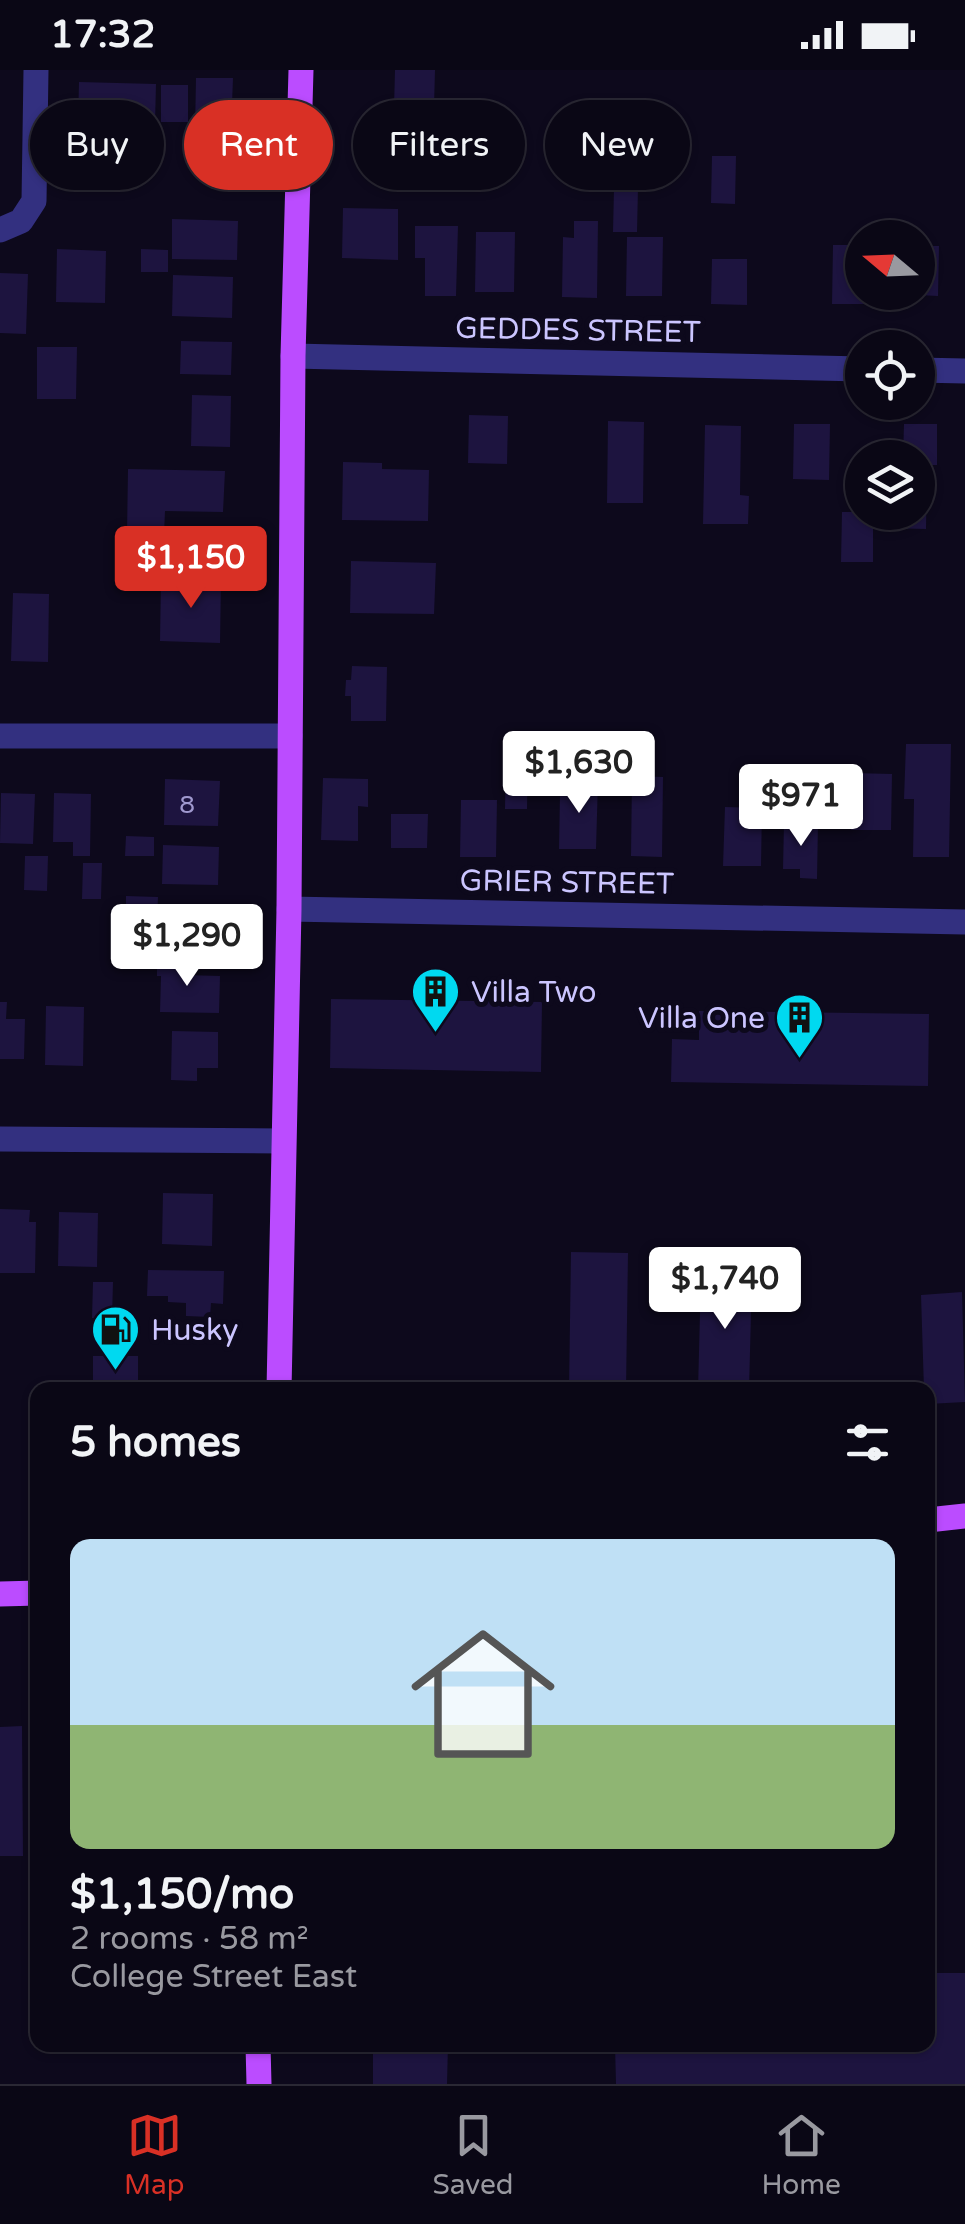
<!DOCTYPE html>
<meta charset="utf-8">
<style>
:root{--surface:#0a0715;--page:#13101e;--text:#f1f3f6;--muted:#9999a0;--line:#2a2834;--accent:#d93025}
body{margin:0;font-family:"Varela Round",sans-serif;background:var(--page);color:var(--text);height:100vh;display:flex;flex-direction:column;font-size:38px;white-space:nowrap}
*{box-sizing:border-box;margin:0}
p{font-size:32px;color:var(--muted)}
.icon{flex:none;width:55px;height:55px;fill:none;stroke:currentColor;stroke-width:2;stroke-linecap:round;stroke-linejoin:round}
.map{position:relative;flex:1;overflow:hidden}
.details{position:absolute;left:30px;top:1312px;width:905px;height:670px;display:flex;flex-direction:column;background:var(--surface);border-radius:20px;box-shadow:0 2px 8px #0004,0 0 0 2px var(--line)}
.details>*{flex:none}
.guide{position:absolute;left:30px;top:30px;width:905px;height:90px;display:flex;gap:20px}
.needle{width:65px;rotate:289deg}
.tools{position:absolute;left:845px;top:150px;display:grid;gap:20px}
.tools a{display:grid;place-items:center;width:90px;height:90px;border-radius:50%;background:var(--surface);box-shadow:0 2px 8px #0004,0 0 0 2px var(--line);font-size:50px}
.price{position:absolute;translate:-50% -85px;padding:0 22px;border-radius:10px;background:#fff;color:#222;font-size:32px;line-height:65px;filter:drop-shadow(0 2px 5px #0008)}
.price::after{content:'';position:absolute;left:50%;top:60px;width:30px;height:22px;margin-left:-15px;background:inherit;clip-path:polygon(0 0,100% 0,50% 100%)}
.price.on{background:var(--accent);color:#fff}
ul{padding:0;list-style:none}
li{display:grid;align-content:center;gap:20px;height:530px;padding:0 40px}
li+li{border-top:2px solid var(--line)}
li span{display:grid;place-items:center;height:310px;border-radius:20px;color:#555}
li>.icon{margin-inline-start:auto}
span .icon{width:180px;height:180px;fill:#fffc;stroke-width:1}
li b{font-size:42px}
h2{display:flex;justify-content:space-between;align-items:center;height:120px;padding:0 40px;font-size:42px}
.pill{padding:0 35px;border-radius:45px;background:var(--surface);box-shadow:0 2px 8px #0004,0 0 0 2px var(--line);font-size:35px;line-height:90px}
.pill.on{background:var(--accent);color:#fff}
.status{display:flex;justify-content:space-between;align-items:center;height:70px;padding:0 50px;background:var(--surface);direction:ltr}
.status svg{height:28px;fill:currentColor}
.tabs{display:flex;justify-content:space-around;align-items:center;height:140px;border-top:2px solid var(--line);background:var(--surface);font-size:28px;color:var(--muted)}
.tabs a{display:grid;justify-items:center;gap:5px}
.tabs .on{color:var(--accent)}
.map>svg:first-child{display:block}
.building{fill:#1d143f}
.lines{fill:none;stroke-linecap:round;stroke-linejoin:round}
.minor{stroke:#333080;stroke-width:25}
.major{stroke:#bb4cff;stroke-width:25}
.labels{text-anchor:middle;stroke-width:10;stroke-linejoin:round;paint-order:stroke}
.number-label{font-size:25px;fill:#a099cf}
.street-label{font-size:30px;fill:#cbc5ff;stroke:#0d091c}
.poi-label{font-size:30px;fill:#cbc5ff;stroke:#0d091c;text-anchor:start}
</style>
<div class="status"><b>17:32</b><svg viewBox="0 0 49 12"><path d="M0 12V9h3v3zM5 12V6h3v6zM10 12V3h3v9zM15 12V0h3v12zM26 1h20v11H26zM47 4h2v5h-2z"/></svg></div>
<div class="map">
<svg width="965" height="2014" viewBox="0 0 965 2014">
<rect width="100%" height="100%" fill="#0d091c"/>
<g class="building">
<polygon points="395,0 435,0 433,75 393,75"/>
<polygon points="196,8 233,8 231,61 195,60"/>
<polygon points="79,12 156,14 155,54 78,52"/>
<rect x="161" y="15" width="27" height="37"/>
<polygon points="74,70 131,71 130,105 73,104"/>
<polygon points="712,86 736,86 735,134 711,133"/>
<polygon points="614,118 638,118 637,162 613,162"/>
<polygon points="343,138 398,139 398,190 342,188"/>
<polygon points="172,149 238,151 237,190 172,189"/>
<polygon points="574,151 598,151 597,228 562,227 563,167 574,168"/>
<polygon points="415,156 458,156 456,226 425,226 425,188 415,188"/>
<polygon points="476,162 515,162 514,222 475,222"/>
<polygon points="627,167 663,167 662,226 626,226"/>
<polygon points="833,175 862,175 862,222 868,222 867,234 832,234"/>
<polygon points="918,176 939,176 938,226 918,225"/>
<polygon points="57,179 106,181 105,233 56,232"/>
<polygon points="141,179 168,180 168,202 141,202"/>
<polygon points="712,189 747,189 747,235 711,234"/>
<polygon points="0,203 28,204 26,264 0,263"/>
<polygon points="173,205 233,207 232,248 172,246"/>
<polygon points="181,271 232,272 231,305 180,304"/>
<polygon points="37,277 77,277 76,329 37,329"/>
<polygon points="192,325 231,326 230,377 191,376"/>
<polygon points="469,345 508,346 507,394 468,393"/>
<polygon points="608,351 644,352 643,433 607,433"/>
<polygon points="794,354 830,354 829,410 793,409"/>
<polygon points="904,354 937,354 937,395 927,395 926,459 886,458 886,442 918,442 918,388 903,388"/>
<polygon points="705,355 741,356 740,425 749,426 748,454 703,454"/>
<polygon points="343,392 382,393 382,399 429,400 428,451 342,450"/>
<polygon points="128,399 225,401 223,442 165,441 164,465 127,464"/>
<polygon points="842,442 873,442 873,492 841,492"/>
<polygon points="351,491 436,493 434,544 350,543"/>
<polygon points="161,509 221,510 220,573 160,571"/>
<polygon points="13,523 49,524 48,592 11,591"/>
<polygon points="352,596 387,597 386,651 351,651 351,626 345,626 346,610 351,610"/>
<polygon points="906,674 951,674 949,787 913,787 914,729 904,729"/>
<polygon points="506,684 528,685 527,739 505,739"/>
<polygon points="852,703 892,704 891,760 851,760"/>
<polygon points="632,706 663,707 662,787 631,786"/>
<polygon points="323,708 368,709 368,737 358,736 358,771 321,770"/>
<polygon points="165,709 220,711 218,756 164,755"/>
<polygon points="568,711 598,711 596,779 559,779 560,723 567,723"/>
<polygon points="1,723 35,724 33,774 0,773"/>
<polygon points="54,723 91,724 90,786 73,786 73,772 53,772"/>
<polygon points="461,730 497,730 496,787 460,787"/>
<polygon points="725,737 762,738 761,796 723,796"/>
<polygon points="391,744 428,744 427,778 391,778"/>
<polygon points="784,753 818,753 817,809 800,808 800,799 783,799"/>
<polygon points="126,766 154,767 154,786 125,786"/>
<polygon points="163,775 219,777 218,815 162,814"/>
<polygon points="25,786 48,786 47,821 24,820"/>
<polygon points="83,793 102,793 101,829 82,829"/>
<polygon points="126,826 158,827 157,851 126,850"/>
<polygon points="164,837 218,838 217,881 163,879"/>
<polygon points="157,888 186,888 185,905 220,906 219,943 160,942 161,906 157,906"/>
<polygon points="331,929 542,932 541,1002 330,998"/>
<polygon points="0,932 7,932 6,949 25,949 24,989 0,989"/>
<polygon points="46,936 84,937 83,996 45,995"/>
<polygon points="699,941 929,944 928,1016 671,1012 672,969 699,970"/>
<polygon points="172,961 218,962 218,998 197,998 197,1011 171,1010"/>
<polygon points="163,1123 213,1124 212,1176 162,1174"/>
<polygon points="0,1139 30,1140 29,1152 36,1152 35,1203 0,1203"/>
<polygon points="59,1142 98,1143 97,1197 58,1196"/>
<polygon points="571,1182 628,1183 626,1320 569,1320"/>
<polygon points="148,1200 224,1201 223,1234 211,1233 210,1247 186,1246 186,1233 168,1232 168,1226 147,1226"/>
<polygon points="701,1204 752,1205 749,1320 698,1320"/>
<polygon points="93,1212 113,1212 112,1248 92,1248"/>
<polygon points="962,1222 965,1332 928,1334 928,1320 924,1320 921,1225"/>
<rect x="93" y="1286" width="45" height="34"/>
<polygon points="418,1310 418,1320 329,1320 329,1311"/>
<polygon points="22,1656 23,1786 0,1786 0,1657"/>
<polygon points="928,1903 965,1903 965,2014 616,2014 615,1975 928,1975"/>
<polygon points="373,1975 448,1975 447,2014 373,2014"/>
</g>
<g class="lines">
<g class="minor">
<polyline points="0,160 21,151 34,131 36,0"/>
<polyline points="293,286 862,299"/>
<polyline points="918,300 965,301"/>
<polyline points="0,666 290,666"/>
<polyline points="289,839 965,852"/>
<polyline points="0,1069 282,1071"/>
</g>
<g class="major">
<polyline points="279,1320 289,839 293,286 301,0"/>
<polyline points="928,1450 965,1446"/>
<polyline points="0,1524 38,1523"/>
<polyline points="258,1975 259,2014"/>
</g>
</g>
<defs>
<symbol id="building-pin" viewBox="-11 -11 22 30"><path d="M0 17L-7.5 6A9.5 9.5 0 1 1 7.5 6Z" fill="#00d9f0" stroke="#0d091c"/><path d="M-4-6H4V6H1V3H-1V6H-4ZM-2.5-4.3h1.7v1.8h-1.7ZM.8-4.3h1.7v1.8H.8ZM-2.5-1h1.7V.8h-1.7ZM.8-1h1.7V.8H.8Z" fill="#111"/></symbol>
<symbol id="fuel-pin" viewBox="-11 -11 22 30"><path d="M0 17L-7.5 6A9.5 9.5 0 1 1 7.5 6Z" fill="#00d9f0" stroke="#0d091c"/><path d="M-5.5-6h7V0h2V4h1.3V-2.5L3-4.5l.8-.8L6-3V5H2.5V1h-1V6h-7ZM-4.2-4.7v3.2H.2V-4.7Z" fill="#111"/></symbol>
</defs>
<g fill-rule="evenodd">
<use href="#building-pin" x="408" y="894" width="55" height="75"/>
<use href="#building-pin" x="772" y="920" width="55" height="75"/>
<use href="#fuel-pin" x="88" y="1232" width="55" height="75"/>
</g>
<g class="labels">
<g class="number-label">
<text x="187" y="743">8</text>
</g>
<g class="street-label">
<text transform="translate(578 260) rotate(1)" y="10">GEDDES STREET</text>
<text transform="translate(567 812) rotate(1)" y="10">GRIER STREET</text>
</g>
<g class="poi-label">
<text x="471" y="932">Villa Two</text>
<text x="765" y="958" text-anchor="end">Villa One</text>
<text x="151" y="1270">Husky</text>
</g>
</g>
</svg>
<div class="tools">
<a><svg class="needle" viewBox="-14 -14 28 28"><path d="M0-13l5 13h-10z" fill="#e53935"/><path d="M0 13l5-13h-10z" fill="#9999a0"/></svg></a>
<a><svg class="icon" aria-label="locate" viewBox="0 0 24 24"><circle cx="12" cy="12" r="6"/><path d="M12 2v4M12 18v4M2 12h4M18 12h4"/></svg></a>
<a><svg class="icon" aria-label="layers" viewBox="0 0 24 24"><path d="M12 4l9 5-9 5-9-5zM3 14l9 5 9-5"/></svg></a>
</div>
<b class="price on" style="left:191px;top:541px">$1,150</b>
<b class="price" style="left:579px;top:746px">$1,630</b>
<b class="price" style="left:801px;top:779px">$971</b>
<b class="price" style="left:187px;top:919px">$1,290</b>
<b class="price" style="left:725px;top:1262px">$1,740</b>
<div class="guide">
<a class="pill">Buy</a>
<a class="pill on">Rent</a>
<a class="pill">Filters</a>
<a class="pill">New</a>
</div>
<section class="details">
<h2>5 homes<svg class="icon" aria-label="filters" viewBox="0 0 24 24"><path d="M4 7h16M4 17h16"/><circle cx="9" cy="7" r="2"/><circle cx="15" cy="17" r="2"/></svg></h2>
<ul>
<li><span style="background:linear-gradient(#bfe0f5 60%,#8fb573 0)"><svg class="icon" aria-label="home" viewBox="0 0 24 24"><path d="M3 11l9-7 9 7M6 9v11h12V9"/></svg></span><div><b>$1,150/mo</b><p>2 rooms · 58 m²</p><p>College Street East</p></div></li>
</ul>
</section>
</div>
<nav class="tabs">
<a class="on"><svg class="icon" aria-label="map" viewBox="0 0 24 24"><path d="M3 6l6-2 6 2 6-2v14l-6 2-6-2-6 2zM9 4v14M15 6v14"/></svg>Map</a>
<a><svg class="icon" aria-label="saved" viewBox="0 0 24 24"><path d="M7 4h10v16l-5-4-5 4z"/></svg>Saved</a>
<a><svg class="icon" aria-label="home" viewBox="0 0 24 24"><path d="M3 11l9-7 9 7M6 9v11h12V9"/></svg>Home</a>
</nav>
